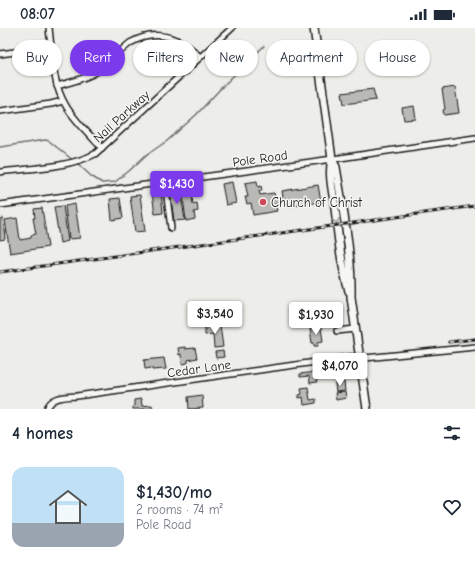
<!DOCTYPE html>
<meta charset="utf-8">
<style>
:root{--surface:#fff;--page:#f6f6f7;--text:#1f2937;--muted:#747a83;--line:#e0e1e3;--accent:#7c3aed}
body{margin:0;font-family:"Comic Neue",sans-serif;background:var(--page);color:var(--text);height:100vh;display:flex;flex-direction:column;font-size:15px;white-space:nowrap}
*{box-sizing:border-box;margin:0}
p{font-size:13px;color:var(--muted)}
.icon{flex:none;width:22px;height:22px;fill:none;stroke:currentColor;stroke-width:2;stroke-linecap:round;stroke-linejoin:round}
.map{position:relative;height:381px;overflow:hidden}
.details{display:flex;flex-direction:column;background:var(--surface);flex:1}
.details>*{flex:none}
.hud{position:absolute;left:12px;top:12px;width:451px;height:36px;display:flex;gap:8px}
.price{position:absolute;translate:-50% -34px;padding:0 9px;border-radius:4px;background:#fff;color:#222;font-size:13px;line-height:26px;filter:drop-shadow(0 1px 2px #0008)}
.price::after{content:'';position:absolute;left:50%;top:24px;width:12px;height:9px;margin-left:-6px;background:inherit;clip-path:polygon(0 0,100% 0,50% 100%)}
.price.selected{background:var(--accent);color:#fff}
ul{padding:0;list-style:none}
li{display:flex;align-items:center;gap:12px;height:100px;padding:0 12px}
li+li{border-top:1px solid var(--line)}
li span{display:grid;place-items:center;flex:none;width:112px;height:80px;border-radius:12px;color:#555}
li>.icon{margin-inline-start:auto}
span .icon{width:48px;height:48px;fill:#fffc;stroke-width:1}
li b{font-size:17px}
h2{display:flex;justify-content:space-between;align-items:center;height:48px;padding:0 12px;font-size:17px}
.pill{padding:0 14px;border-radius:18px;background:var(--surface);box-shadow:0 1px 3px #0004;font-size:14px;line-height:36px}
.pill.selected{background:var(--accent);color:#fff}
.status{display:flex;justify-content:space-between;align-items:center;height:28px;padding:0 20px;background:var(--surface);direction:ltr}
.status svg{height:11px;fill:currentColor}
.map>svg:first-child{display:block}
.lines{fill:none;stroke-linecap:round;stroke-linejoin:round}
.stream{stroke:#6f6f6d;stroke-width:1.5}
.building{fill:#b9b9b6;stroke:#1c1c1c}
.street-casing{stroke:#1c1c1c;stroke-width:8}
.secondary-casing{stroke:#1c1c1c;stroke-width:10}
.street{stroke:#f6f6f2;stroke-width:5}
.secondary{stroke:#f6f6f2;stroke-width:7}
.rail-casing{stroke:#1c1c1c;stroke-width:3}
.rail{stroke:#f6f6f2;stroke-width:1.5;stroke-dasharray:4.5;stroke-linecap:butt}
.oneway{stroke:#949492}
.poi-dot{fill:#d1495b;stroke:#f6f6f2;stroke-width:1.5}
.labels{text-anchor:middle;stroke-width:3;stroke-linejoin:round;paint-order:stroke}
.street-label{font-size:13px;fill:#1c1c1c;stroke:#f6f6f2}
.poi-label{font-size:13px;fill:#1c1c1c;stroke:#f6f6f2;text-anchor:start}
</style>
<div class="status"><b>08:07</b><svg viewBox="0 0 49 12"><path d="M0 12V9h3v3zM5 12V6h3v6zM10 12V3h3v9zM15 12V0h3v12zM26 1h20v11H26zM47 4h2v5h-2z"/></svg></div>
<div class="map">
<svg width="475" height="381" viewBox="0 0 475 381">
<rect width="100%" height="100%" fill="#edede9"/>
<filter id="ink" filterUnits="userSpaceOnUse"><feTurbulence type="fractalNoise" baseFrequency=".025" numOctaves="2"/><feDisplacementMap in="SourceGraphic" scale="8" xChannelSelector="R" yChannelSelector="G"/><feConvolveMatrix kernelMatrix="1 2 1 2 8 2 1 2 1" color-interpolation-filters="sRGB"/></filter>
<g filter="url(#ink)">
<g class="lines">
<g class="stream">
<polyline points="0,119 45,112 49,113 74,133"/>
<polyline points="77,135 91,148 102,155 115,154 129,143 145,128 167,113 196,87 223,58 264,18"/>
</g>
</g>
<g class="building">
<polygon points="455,59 459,85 444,87 443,82 445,81 442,61"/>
<polygon points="373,61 376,72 344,76 342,65"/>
<polygon points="414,78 416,91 404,92 402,80"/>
<polygon points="257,153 258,159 261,158 262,163 259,163 260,167 274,165 275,170 283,169 282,163 318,157 321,174 285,179 284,175 275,176 277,183 253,187 251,175 247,176 245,169 248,169 245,155"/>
<polygon points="232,154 236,175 226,177 222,156"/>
<polygon points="191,160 193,176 197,175 198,183 194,184 195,191 186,193 182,161"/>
<polygon points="180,161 185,192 174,193 170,163"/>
<polygon points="161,164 163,185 155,186 152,165"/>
<polygon points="140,167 145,203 135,204 130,168"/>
<polygon points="120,170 123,190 112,192 110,171"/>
<polygon points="75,176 80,210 69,211 65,178"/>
<polygon points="63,178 68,213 60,215 54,179"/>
<polygon points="42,180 48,219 10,225 5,192 17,190 20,212 31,210 31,207 36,206 33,190 35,190 34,181"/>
<polygon points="3,190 5,211 0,212 0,191"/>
<polygon points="220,297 223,319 214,320 213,306 205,307 205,299"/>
<polygon points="321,300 323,313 318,314 318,318 314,318 314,315 312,315 310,301"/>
<polygon points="185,319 185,321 195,320 197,330 188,332 188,335 182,336 181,326 179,327 178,320"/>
<polygon points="223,323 224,329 216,330 215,324"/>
<polygon points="164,330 166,341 152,342 152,340 145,341 144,332"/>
<polygon points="343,340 345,348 334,350 334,344 336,344 336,341"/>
<polygon points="315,344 317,354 310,355 309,348 300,349 300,346"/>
<polygon points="344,354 345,363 336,364 335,356"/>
<polygon points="308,359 310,372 316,371 316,375 304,377 303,369 299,370 299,367 302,366 301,360"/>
<polygon points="345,364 346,370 336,372 335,365"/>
<polygon points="202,367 203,380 189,381 188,369"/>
<polygon points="141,371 142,378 152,377 153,381 133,381 133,378 134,378 134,372"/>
</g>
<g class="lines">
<defs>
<g id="street">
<path d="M49 0C52 25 52 55 66 78 75 93 90 107 102 120"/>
<polyline points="0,26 51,19"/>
<path d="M57 58C71 54 86 51 98 43 109 35 119 24 130 15 156 0 181 9 200 29"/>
<polyline points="0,83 51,76 63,73"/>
<path d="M0 144C31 140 67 140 95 126L232 0"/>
<polyline points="165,154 171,200"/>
<polyline points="0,177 340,130 475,110"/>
<polyline points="337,303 356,301"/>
<path d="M47 381C51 368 66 369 77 368L351 329 365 330 475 319"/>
</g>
<g id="secondary">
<path d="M314 0 332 131 336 139C343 182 352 226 351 269L367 381"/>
<path d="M332 131C328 147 333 164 335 180 338 208 341 237 349 263"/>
</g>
</defs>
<use href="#street" class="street-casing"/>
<use href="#secondary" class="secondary-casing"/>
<use href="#street" class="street"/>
<use href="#secondary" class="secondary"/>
<defs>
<g id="rail">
<polyline points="0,244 475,178"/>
<polyline points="449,314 475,311"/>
</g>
</defs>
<use href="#rail" class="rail-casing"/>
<use href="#rail" class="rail"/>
</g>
<defs><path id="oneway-chevron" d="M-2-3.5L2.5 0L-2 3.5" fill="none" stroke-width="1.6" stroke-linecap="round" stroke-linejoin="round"/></defs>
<use class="oneway" href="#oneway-chevron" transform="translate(336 193) rotate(82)"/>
</g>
<circle class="poi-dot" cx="263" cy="174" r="4"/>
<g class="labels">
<g class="street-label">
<text transform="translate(121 88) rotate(-42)" y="5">Nail Parkway</text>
<text transform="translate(260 130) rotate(-8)" y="5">Pole Road</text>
<text transform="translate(199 340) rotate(-8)" y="5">Cedar Lane</text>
</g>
<g class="poi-label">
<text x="271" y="179">Church of Christ</text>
</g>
</g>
</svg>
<b class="price selected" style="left:177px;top:177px">$1,430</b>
<b class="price" style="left:215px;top:307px">$3,540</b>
<b class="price" style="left:316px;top:308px">$1,930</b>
<b class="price" style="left:340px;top:359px">$4,070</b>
<div class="hud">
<a class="pill">Buy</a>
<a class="pill selected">Rent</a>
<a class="pill">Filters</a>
<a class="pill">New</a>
<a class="pill">Apartment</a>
<a class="pill">House</a>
</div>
</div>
<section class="details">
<h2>4 homes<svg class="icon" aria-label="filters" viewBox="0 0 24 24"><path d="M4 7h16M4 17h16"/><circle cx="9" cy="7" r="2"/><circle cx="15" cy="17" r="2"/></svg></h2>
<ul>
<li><span style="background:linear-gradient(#bfe0f5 70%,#9aa5b1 0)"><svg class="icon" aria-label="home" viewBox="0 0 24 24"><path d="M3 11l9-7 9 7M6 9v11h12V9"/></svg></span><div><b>$1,430/mo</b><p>2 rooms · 74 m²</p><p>Pole Road</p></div><svg class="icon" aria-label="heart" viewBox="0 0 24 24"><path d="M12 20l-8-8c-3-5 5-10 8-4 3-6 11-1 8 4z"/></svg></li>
</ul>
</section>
